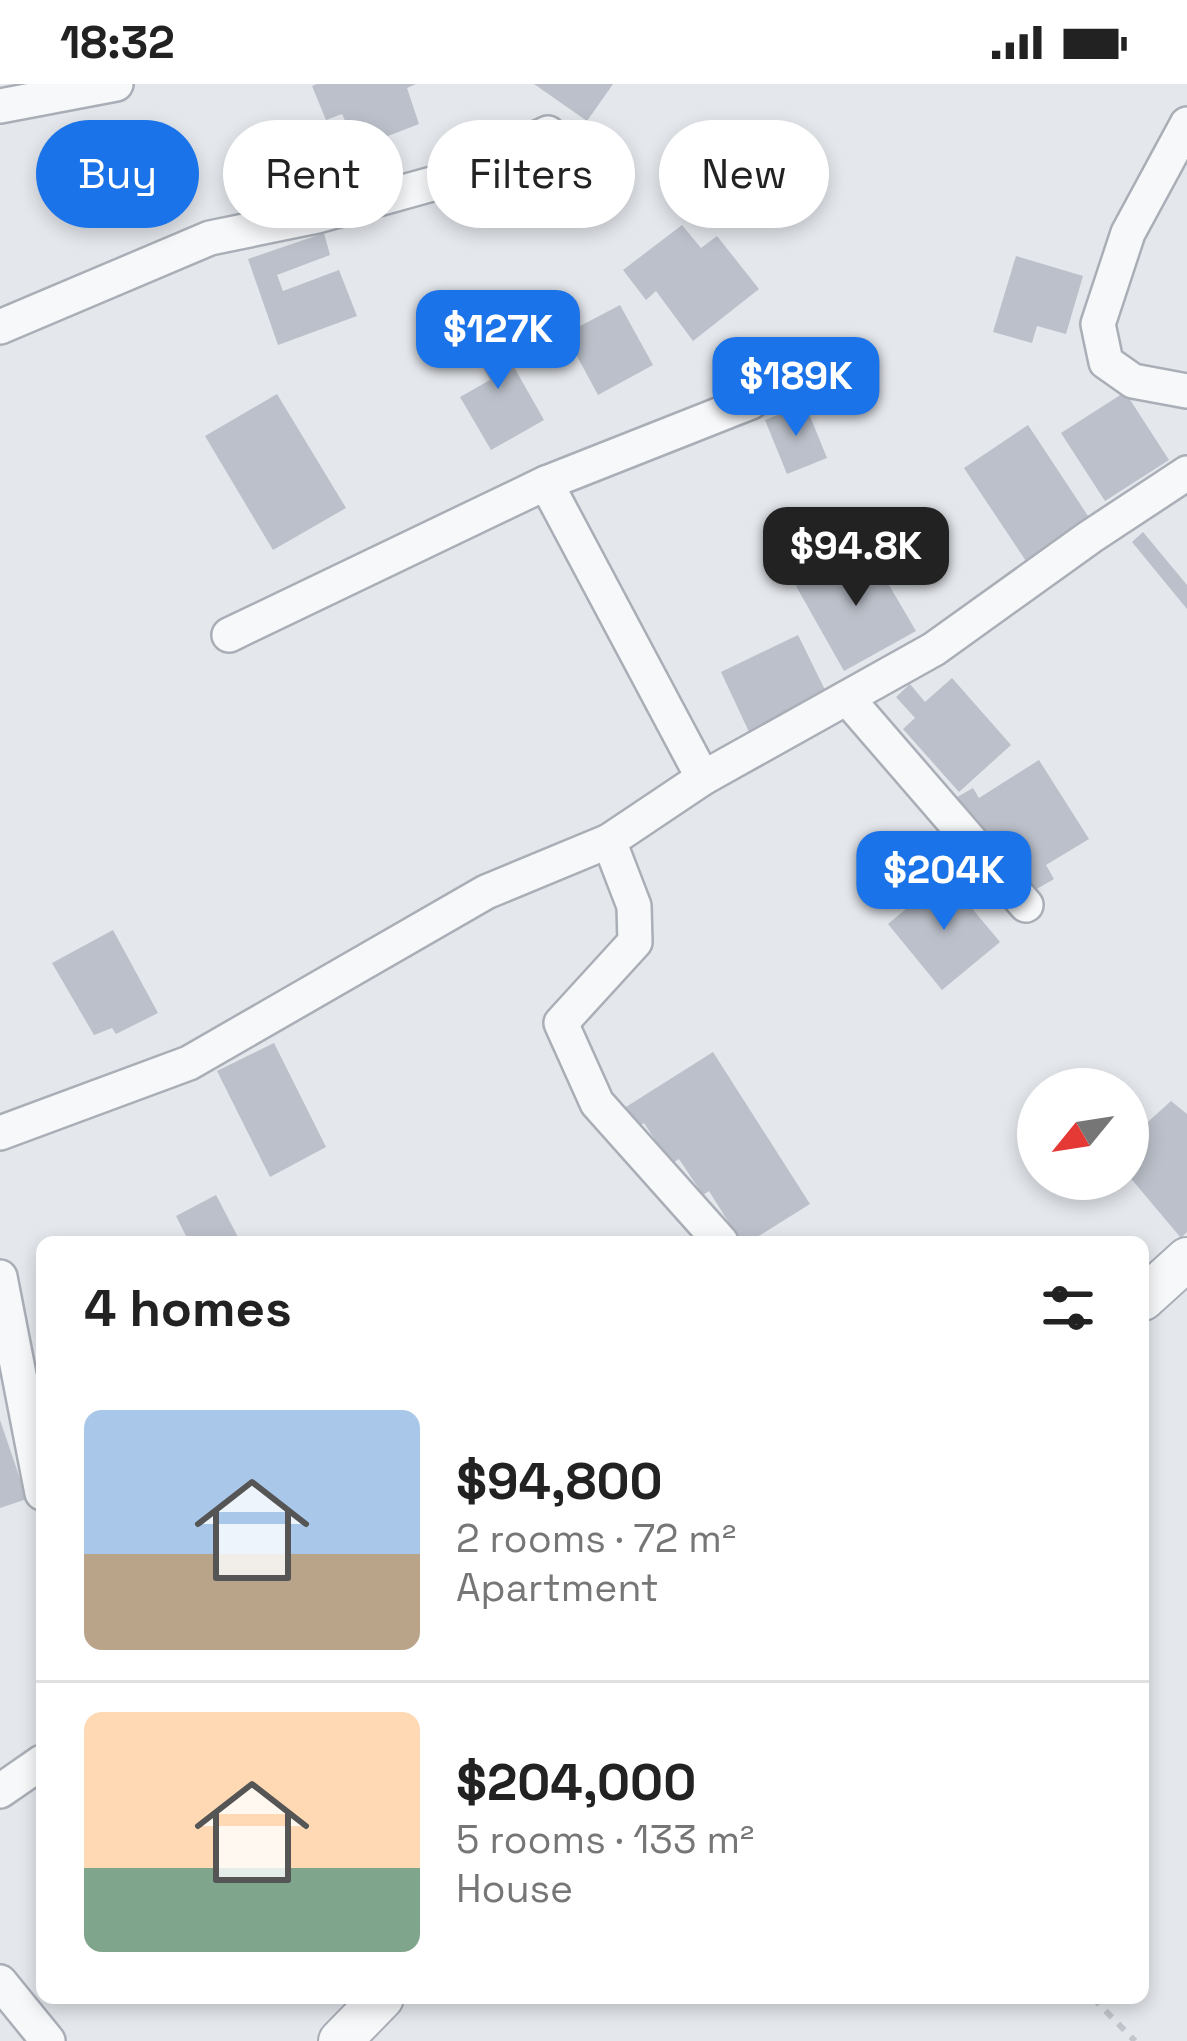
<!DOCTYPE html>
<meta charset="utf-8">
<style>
:root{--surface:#fff;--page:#f2f2f2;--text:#222;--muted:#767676;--line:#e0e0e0;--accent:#1a73e8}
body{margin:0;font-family:"Space Grotesk",sans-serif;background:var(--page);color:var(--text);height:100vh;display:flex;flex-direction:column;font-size:45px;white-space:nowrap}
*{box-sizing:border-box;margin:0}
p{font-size:39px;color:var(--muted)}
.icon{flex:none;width:66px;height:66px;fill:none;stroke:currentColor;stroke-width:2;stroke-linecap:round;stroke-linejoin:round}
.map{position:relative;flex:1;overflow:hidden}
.drawer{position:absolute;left:36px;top:1152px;width:1113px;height:768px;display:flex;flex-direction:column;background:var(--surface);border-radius:18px;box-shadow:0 6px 18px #0003}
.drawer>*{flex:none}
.guide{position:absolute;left:36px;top:36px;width:1116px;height:108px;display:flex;gap:24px}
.needle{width:78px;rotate:240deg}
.buttons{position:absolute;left:1017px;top:984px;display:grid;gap:24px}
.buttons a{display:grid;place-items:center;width:132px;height:132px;border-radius:50%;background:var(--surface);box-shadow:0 6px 18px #0003;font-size:60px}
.price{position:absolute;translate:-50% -102px;padding:0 27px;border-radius:24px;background:var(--accent);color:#fff;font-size:39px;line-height:78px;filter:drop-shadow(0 3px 6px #0008)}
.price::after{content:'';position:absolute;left:50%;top:72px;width:36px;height:27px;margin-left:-18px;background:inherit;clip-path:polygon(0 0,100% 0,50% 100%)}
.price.active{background:#222;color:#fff}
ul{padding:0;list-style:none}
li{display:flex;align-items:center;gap:36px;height:300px;padding:0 48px}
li+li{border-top:3px solid var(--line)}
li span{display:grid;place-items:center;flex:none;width:336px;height:240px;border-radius:18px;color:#555}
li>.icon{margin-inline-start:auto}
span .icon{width:144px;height:144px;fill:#fffc;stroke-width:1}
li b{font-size:51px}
h2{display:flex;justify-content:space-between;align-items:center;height:144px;padding:0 48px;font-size:51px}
.chip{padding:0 42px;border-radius:54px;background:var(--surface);box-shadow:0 6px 18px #0003;font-size:42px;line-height:108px}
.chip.active{background:var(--accent);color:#fff}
.status{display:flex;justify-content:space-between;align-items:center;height:84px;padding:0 60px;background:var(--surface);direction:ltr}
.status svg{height:33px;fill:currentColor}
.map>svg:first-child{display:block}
.building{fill:#bbc0ca}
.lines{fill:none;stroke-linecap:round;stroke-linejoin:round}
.minor-casing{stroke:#a9aeb7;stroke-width:38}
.tertiary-casing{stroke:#a9aeb7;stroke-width:46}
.path{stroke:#c2c5cb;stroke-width:6;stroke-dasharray:9 9;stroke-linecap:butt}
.minor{stroke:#f7f8fa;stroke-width:33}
.tertiary{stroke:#f7f8fa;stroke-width:42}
</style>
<div class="status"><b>18:32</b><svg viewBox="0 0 49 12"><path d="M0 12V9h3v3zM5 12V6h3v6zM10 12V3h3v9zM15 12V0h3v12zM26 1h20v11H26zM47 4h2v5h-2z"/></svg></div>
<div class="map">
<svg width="1187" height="1957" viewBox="0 0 1187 1957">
<rect width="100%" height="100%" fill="#e4e7ec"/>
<g class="building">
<polygon points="317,0 416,0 407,4 419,40 357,64 342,30 326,36 312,2"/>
<polygon points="534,0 613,0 587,37"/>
<polygon points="682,141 701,164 717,152 759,205 693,257 656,207 646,216 623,186"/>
<polygon points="324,149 330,171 277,191 283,207 339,186 357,232 278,261 248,175"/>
<polygon points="1016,172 1083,192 1066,250 1037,242 1032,259 993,248"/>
<polygon points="620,221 653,281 598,311 565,250"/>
<polygon points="480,233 502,271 506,269 544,336 491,366 460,313 490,296 460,244"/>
<polygon points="1125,308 1169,376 1105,417 1061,349"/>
<polygon points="277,310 346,424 273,466 205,352"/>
<polygon points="805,320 827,374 787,390 765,336"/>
<polygon points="1028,341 1090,435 1026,477 964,384"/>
<polygon points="1143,448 1187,501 1187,525 1132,458"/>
<polygon points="866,462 916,547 844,587 796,502"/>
<polygon points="798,551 828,612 750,650 721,588"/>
<polygon points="952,594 1011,661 959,708 903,645 915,634 896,613 910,600 925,618"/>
<polygon points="1039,676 1089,755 1046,781 1054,795 1035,806 1000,749 981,762 952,716 973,704 979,714"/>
<polygon points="945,792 1000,858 942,906 888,840"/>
<polygon points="113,846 158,929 116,950 112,944 94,951 52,879"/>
<polygon points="274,959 326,1063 270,1093 217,987"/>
<polygon points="713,968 810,1120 749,1158 741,1158 709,1107 703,1111 679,1075 671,1080 644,1039 629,1048 618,1028"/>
<polygon points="1171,1017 1187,1030 1187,1148 1181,1154 1128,1091 1128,1056"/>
<polygon points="216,1111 239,1155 189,1158 176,1132"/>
<polygon points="0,1336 27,1415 0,1424"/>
</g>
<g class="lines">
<defs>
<g id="minor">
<polyline points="0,22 116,0"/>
<polyline points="1187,40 1128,149 1098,240 1106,278 1133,297 1187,307"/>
<polyline points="0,243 210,154 317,132 450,95 548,49"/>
<polyline points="546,399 703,694"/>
<polyline points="229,551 546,399 751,318"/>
<polyline points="847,614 1026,821"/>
<polyline points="609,757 634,822 635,858 561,939 597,1019 721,1158"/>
<polyline points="0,1049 189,979 486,808 609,757 703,694 934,565 1090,453 1187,389"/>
<polyline points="0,1193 42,1409"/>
<polyline points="0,1707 42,1678"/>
<polyline points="0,1898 48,1957"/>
</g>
<g id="tertiary">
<polyline points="1143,1215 1187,1175"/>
<polyline points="340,1957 382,1914"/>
</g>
</defs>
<use href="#minor" class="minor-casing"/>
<use href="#tertiary" class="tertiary-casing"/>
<polyline class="path" points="1093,1914 1135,1957"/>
<use href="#minor" class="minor"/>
<use href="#tertiary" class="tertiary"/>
</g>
</svg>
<div class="buttons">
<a><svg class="needle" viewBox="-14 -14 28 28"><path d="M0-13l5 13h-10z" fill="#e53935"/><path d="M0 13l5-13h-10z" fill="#767676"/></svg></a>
</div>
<b class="price" style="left:498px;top:308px">$127K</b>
<b class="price" style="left:796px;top:355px">$189K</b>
<b class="price active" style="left:856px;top:525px">$94.8K</b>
<b class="price" style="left:944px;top:849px">$204K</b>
<div class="guide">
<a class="chip active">Buy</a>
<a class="chip">Rent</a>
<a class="chip">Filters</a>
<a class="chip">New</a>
</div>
<section class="drawer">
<h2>4 homes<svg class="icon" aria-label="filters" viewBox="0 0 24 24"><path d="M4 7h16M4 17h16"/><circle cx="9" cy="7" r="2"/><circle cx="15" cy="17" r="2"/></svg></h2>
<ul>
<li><span style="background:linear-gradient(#a9c7e8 60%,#b9a48a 0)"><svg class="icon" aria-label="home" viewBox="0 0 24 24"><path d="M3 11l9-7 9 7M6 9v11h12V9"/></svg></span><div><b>$94,800</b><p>2 rooms · 72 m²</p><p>Apartment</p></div></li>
<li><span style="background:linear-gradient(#ffd9b3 65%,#7fa58c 0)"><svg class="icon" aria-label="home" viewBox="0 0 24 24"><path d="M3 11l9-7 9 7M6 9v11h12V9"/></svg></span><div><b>$204,000</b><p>5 rooms · 133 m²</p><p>House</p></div></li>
</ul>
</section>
</div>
